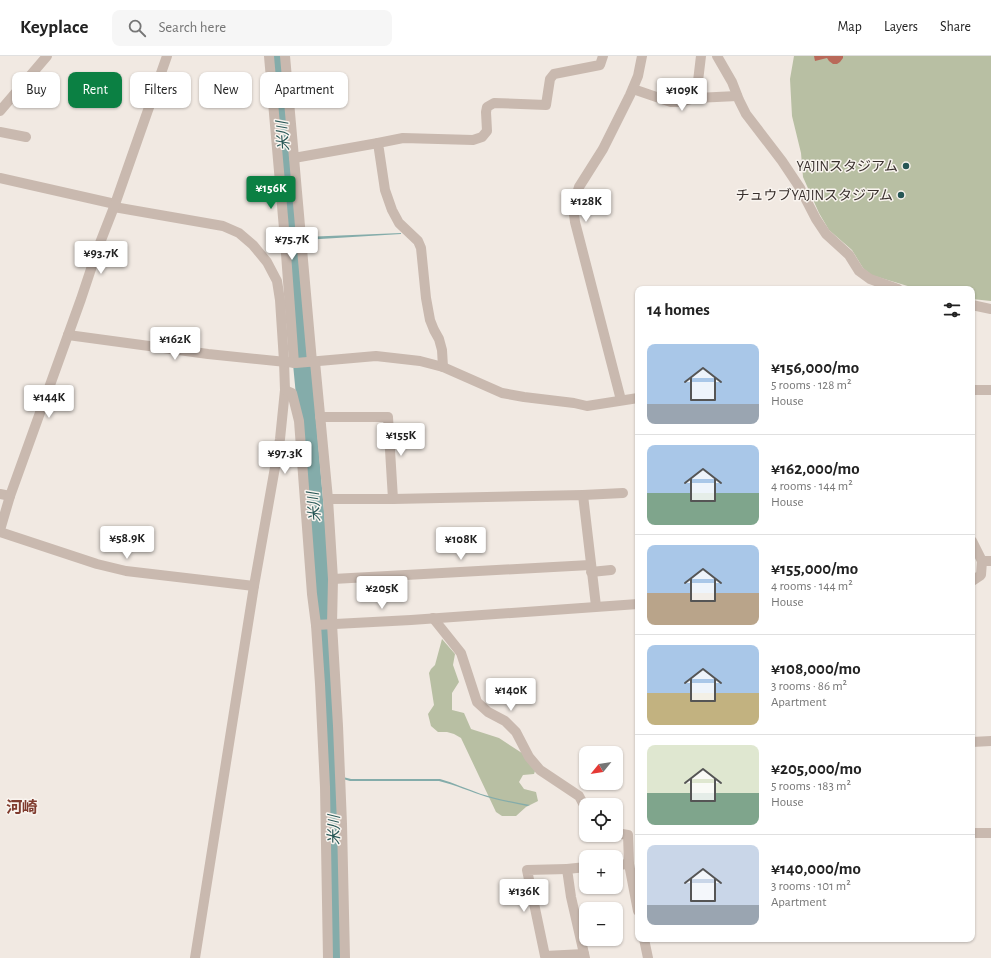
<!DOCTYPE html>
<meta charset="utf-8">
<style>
:root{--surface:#fff;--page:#f6f6f6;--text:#222;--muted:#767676;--line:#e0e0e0;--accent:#0b8043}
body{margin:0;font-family:"Alegreya Sans","Noto Sans JP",sans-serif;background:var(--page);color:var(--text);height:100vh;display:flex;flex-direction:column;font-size:15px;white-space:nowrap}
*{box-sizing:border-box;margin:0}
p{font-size:13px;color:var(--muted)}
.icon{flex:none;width:22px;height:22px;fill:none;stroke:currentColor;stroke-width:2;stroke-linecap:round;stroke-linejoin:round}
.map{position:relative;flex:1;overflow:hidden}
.side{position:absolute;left:635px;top:230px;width:340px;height:656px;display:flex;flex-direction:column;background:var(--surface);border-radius:8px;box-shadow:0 1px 3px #0004}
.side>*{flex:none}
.hud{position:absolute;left:12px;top:16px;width:380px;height:36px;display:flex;gap:8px}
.needle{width:26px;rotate:240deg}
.controls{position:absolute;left:579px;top:690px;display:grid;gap:8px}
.controls a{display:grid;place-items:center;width:44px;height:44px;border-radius:8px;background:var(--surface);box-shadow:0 1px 3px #0004;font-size:20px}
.price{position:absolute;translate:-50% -34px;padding:0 9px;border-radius:4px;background:#fff;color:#222;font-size:13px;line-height:26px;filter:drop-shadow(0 1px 2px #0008)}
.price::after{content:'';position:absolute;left:50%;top:24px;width:12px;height:9px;margin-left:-6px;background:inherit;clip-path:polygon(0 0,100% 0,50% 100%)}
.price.active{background:var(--accent);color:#fff}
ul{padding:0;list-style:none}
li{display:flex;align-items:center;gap:12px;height:100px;padding:0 12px}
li+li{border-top:1px solid var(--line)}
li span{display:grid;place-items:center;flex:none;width:112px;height:80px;border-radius:8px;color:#555}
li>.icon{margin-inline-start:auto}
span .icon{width:48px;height:48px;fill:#fffc;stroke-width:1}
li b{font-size:17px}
h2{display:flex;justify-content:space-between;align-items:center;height:48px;padding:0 12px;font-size:17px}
.pill{padding:0 14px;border-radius:8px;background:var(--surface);box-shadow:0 1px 3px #0004;font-size:14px;line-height:36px}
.pill.active{background:var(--accent);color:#fff}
header{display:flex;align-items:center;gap:24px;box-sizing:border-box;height:56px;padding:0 20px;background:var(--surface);border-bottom:1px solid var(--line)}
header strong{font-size:19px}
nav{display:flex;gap:22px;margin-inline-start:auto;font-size:14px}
.search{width:280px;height:36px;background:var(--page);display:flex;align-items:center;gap:10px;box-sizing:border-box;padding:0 14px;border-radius:8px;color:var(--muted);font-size:15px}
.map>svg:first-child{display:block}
.green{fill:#b8bfa3}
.water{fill:#84acaa}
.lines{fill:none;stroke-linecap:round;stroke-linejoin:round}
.river{stroke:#84acaa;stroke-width:18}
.building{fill:#b96959}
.minor{stroke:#c9b9af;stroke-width:10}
.poi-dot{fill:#265655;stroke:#f9f4ef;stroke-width:1.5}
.labels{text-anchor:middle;stroke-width:3;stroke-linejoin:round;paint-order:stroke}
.poi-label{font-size:14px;fill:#382f2c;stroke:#f9f4ef;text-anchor:end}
.water-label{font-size:15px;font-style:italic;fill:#265655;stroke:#f9f4ef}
.quarter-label{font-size:16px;font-weight:bold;fill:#7f3b2e;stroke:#f9f4ef}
</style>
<header>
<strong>Keyplace</strong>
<div class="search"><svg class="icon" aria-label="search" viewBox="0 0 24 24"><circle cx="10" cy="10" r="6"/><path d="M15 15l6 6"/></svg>Search here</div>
<nav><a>Map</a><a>Layers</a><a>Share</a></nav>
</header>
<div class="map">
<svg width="991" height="902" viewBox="0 0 991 902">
<rect width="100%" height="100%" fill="#f1e9e2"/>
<g class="green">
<polygon points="794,0 991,0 991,245 972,243 972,233 922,233 911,231 871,219 863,212 852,194 829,174 819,157 803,121 801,97 792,60 790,23"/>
<polygon points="442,583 455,598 453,609 459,626 452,637 452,654 464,657 471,673 499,682 525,699 535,715 534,718 523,719 519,726 524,733 536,736 538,745 526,751 516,760 502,760 496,756 461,682 454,678 447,676 438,676 431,670 428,658 434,649 429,617 431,613 435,609"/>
</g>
<g class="water">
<polygon points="401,177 401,178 304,184 304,181"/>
<path d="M343 721 351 723H440C454 727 467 733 481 738 497 743 514 746 530 749L527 750C514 747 500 745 487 741 471 736 456 729 439 725H350L343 723Z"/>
</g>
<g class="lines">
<polyline class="river" points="277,0 284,74 290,182 305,339 322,537 327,657 333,745 333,842 335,902"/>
</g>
<polygon class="building" points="814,0 843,0 843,2 840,6 837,8 833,8 829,5 827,2 815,5"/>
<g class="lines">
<g class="minor">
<polyline points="269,0 285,184 294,307"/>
<polyline points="285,0 294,102 378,87"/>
<polyline points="717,0 732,26 739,44 746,58 782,105 800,132 816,163 826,178 849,199 859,215 870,223 898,233"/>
<polyline points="633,33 671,46 679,46 696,42 737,40"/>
<polyline points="696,42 701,0"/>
<polyline points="0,55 47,0"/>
<polyline points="0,76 26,81"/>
<polyline points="294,102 312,306"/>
<polyline points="0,122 115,148"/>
<polyline points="114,151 223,170 239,177 253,189 267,206 277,225 280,244 284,305 285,334 280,383 254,530 195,902"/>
<polyline points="972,249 991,253"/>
<polyline points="68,279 208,298 296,307 376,300 420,305 443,311 502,337 524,341 574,347 587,350 638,342"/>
<polyline points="315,306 328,443 333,523 332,568 338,670 342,768 345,902"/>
<polyline points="443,311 442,294 439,283 434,274 430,264 426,242 421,192 418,185 399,167 392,154 385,134 378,87 403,82 473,84 482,81 487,75 486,56 487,51 494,47 546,49 550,23 554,18 600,9 603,0"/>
<polyline points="285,334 292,337 299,365 312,538 316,569 320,628 325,731 328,902"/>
<polyline points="972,334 991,334"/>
<polyline points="621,344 575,166 573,151 579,131 603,93 630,39 638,20 642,0"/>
<polyline points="320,361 388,361 393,443 328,443"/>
<polyline points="0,438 10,440"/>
<polyline points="583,439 623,437"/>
<polyline points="393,443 583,439 596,550"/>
<polyline points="0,474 10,440 81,243 98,192 114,151 167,0"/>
<polyline points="0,476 97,508 126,515 254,530"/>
<polyline points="972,485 982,505"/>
<polyline points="591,516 611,514"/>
<polyline points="333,523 590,509"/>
<polyline points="972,525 981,519 982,505 991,505"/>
<polyline points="433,562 461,597 477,646 488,656 505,665 516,676 529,701 540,714 579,740 586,753"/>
<polyline points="316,569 411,564 638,548"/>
<polyline points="972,686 991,685"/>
<polyline points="616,777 628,779 629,808 638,855"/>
<polyline points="972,777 991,777"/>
<polyline points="616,809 629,808"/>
<polyline points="567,813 527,814 545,900 584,898"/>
<polyline points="644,883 648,902"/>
<polyline points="585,902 571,841 567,813 586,811"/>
</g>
</g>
<g class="poi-dot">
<circle cx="906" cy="110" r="4"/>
<circle cx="901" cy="139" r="4"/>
</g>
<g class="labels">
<g class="poi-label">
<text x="898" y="115">YAJINスタジアム</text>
<text x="893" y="144">チュウブYAJINスタジアム</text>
</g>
<g class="water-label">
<text transform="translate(283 80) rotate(-94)" y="5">米川</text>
<text transform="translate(314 451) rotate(-95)" y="5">米川</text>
<text transform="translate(334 774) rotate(-90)" y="5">米川</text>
</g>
<g class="quarter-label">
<text x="22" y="757">河崎</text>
</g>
</g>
</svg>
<div class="controls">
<a><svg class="needle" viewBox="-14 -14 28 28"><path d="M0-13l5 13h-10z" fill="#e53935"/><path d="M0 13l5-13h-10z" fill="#767676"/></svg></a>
<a><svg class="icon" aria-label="locate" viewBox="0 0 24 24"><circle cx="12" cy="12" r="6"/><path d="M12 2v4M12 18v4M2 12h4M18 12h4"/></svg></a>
<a>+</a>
<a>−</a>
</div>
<b class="price" style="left:682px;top:56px">¥109K</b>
<b class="price active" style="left:271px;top:154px">¥156K</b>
<b class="price" style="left:586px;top:167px">¥128K</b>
<b class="price" style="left:292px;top:205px">¥75.7K</b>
<b class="price" style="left:101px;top:219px">¥93.7K</b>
<b class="price" style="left:175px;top:305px">¥162K</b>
<b class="price" style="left:49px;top:363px">¥144K</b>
<b class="price" style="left:401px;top:401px">¥155K</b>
<b class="price" style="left:285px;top:419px">¥97.3K</b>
<b class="price" style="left:127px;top:504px">¥58.9K</b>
<b class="price" style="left:461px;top:505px">¥108K</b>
<b class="price" style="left:382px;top:554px">¥205K</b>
<b class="price" style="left:511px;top:656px">¥140K</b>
<b class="price" style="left:524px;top:857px">¥136K</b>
<div class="hud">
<a class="pill">Buy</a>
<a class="pill active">Rent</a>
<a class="pill">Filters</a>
<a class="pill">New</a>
<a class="pill">Apartment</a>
</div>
<section class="side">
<h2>14 homes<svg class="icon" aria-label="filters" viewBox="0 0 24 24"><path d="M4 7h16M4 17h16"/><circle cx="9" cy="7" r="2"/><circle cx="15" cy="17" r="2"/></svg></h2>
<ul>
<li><span style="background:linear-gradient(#a9c7e8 75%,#9aa5b1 0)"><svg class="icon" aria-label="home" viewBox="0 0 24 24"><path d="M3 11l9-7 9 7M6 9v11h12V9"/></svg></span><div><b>¥156,000/mo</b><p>5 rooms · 128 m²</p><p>House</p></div></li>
<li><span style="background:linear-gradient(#a9c7e8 60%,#7fa58c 0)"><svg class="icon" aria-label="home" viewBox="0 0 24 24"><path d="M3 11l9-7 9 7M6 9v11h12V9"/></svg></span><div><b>¥162,000/mo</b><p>4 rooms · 144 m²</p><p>House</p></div></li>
<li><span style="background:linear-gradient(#a9c7e8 60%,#b9a48a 0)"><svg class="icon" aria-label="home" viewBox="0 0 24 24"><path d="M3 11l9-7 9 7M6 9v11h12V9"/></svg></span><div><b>¥155,000/mo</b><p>4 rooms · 144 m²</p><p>House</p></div></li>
<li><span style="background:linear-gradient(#a9c7e8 60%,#c2b280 0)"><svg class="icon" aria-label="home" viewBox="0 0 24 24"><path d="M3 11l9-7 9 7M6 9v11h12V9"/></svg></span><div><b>¥108,000/mo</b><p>3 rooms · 86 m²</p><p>Apartment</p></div></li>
<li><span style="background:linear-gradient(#dfe7d0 60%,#7fa58c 0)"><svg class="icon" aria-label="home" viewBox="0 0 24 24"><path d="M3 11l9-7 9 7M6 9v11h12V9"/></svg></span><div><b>¥205,000/mo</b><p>5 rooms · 183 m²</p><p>House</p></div></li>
<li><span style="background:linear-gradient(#c9d6e8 75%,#9aa5b1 0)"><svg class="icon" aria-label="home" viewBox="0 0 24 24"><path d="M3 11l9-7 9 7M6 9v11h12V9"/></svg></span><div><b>¥140,000/mo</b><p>3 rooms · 101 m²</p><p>Apartment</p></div></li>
</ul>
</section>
</div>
